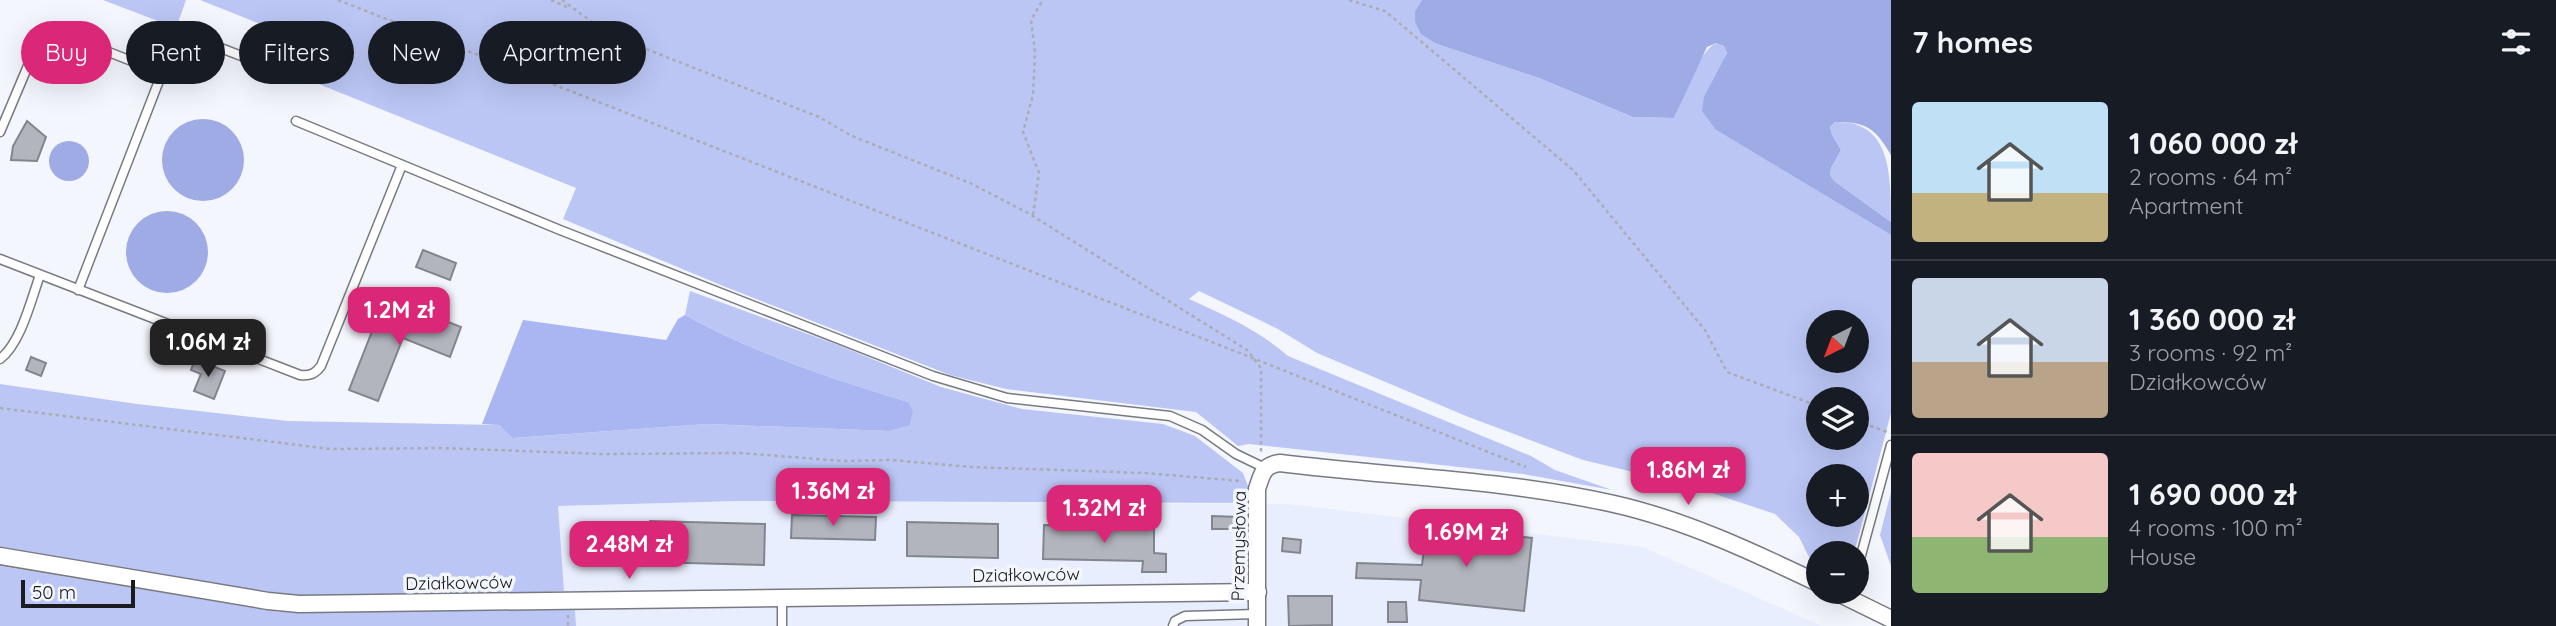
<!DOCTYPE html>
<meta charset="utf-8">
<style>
:root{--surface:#171b24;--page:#242831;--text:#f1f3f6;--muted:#9ea1a6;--line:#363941;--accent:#db2777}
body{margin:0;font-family:Quicksand,sans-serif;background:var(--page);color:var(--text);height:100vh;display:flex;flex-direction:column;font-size:26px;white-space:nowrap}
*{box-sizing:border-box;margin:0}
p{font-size:23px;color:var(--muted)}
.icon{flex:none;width:38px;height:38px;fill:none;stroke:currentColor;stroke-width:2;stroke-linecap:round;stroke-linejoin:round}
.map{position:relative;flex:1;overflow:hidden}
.sheet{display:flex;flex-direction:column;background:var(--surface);width:665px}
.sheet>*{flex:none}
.top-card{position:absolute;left:21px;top:21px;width:665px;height:63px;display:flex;gap:14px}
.needle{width:46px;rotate:222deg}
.controls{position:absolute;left:1806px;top:310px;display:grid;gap:14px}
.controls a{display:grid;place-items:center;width:63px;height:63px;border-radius:50%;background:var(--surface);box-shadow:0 7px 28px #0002;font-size:35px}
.scale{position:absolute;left:21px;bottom:18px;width:114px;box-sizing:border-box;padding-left:7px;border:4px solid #1b1c1f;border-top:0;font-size:19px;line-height:24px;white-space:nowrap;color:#1b1c1f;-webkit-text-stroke:5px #f4f6fd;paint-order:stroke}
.price{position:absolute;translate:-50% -60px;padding:0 16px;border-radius:14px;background:var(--accent);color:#fff;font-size:23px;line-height:46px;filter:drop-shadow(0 2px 4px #0008)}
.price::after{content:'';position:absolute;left:50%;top:42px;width:21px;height:16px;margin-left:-10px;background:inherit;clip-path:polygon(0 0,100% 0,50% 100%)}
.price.active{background:#222;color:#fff}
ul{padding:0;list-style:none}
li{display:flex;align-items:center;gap:21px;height:175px;padding:0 21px}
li+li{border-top:2px solid var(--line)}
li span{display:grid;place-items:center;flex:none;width:196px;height:140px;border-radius:7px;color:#555}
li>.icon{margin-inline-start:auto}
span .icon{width:84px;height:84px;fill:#fffc;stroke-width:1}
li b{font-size:30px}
h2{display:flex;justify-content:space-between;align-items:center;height:84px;padding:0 21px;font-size:30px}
.tag{padding:0 24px;border-radius:32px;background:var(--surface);box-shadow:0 7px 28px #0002;font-size:24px;line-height:63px}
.tag.active{background:var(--accent);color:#fff}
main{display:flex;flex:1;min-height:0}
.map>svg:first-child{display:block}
.built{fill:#e9eefe}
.green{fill:#bbc6f5;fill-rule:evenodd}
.forest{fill:#a9b6f1}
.water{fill:#9eabe5}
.building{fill:#b3b5be;stroke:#83858d;stroke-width:2}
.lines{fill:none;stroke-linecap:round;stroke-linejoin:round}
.service-casing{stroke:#787a82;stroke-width:11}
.minor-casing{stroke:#787a82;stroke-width:19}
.path{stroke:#abadb2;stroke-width:2.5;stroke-dasharray:3.5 3.5;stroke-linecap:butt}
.service{stroke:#fff;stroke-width:8}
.minor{stroke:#fff;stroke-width:16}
.labels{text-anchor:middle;stroke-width:7;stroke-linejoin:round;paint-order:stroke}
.street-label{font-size:18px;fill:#1b1c1f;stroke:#f4f6fd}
</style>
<main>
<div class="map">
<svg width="1891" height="626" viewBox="0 0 1891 626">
<rect width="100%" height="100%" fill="#f4f6fd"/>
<polygon class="built" points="739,501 1289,504 1643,547 1822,626 576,626 575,610 578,610 564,591 557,506"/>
<g class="green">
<polygon points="103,0 186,0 176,28"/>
<path d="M200 0H1422L1415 11 1437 44 1539 78 1633 117 1674 118C1684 98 1698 52 1716 43L1724 46 1727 52 1718 73 1716 130 1891 235V413L1856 546H1849L1844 553H1818V565H1813L1799 537 1775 514 1688 485 1583 460 1466 416 1317 353 1278 329 1199 291 1189 299C1225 315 1258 330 1288 356L1531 456 1555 470 1612 490 1523 474 1249 444 1238 446 1196 412 1006 389 950 375 723 286 563 219 576 188 284 70 296 38ZM1818 322H1857V360H1818ZM1818 399H1857V438H1818ZM1818 476H1857V514H1818Z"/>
<path d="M1835 122C1891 120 1891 174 1891 222L1834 181 1830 175 1831 168 1841 150 1832 135 1830 127Z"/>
<path d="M690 291 838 345 941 387 1022 409 1163 424 1195 436 1243 473 1248 486 1249 503 739 501 558 506 564 591 339 604 288 598 0 551V384L137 404 288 421 499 425 514 438 707 424 889 431 909 426 908 402C831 378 755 354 685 315Z"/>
<polygon points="1891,492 1891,566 1880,535"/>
<polygon points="0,566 280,612 575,610 576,626 0,626"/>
</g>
<path class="forest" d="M685 315C755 354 831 378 908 402L913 412 909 426 889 431 707 424 513 438 499 425 482 424 523 320 666 340 678 319Z"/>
<g class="water">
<path d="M1422 0H1891V155C1876 129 1866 121 1835 122L1830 127 1832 135 1841 150 1831 168 1830 175 1834 181 1891 222V235L1716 130 1702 111 1704 97 1727 53 1724 46 1716 43 1707 47 1674 118 1633 117 1539 78 1437 44 1421 34 1415 22V11Z"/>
<circle cx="203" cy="160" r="41"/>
<circle cx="69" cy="161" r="20"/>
<circle cx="167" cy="252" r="41"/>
</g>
<g class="building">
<polygon points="27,121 46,137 37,161 11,160 13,146"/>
<polygon points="423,250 456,263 450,280 416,267"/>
<polygon points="416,309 461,327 450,357 403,338 378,401 349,390 380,311 410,323"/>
<polygon points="31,357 46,363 41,376 26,370"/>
<polygon points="195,359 225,371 214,399 194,391 201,374 191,370"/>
<polygon points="792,515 876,517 875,540 791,538"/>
<polygon points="1212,516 1240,517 1240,529 1212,529"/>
<polygon points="650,521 765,524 764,565 649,562"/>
<polygon points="907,522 998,524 998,558 907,556"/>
<polygon points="1044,525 1154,527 1154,553 1166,554 1166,572 1142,572 1143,561 1043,559"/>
<polygon points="1427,526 1532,538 1524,611 1419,600 1421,580 1356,578 1357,563 1422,565"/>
<polygon points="1283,538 1301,540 1300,553 1282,551"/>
<polygon points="1288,596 1332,596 1332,625 1289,626"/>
<polygon points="1388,602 1406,602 1407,622 1388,622"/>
</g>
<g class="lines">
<defs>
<g id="service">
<polyline points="296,121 560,230 933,376 1007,398 1170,416 1202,430 1236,454 1265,468"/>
<polyline points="0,132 38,42 45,35 63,34 162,73"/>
<path d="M0 259 300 375C310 376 315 374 321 366L402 165"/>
<path d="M78 290 162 73C168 59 172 42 187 35L275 69"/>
<path d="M0 359C21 343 31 300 40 275"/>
<polyline points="1857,570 1891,445"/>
<polyline points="782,597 782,626"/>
<polyline points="1173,626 1175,621 1185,616 1257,614"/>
</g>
<g id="minor">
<polyline points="0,556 268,601 299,604 1258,592"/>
<polyline points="1836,592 1891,619"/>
<path d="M1257 626V489C1262 474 1263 465 1280 463 1391 477 1504 479 1614 504 1685 520 1753 552 1818 583"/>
</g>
</defs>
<use href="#service" class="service-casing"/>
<use href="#minor" class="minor-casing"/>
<g class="path">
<polyline points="338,0 1255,359 1526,467"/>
<polyline points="551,0 567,7"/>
<polyline points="562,0 592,22 641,47 819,117 852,136 970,183 1028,213 1247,350 1261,368 1261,452"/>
<polyline points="1349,0 1385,11 1573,170 1705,330 1727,372 1818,406"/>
<polyline points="1033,215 1039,173 1023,132 1033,95 1035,52 1031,20 1043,0"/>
<polyline points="0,408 330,449 442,448 602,454 741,453 843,461 891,460 971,467 1145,473 1242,481"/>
<polyline points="1857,421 1890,433"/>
<polyline points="568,615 568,626"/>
</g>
<use href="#service" class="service"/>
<use href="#minor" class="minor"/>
</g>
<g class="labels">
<g class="street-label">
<text transform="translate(1239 546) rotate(-89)" y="6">Przemysłowa</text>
<text transform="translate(1026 575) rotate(-1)" y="6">Działkowców</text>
<text transform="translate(459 583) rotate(-1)" y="6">Działkowców</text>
</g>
</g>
</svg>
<div class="controls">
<a><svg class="needle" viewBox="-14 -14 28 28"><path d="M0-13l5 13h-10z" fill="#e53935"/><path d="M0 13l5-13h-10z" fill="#9ea1a6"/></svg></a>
<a><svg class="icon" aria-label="layers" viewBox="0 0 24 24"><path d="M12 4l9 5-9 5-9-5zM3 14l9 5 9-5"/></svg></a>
<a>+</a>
<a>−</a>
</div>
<div class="scale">50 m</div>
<b class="price" style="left:399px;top:347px">1.2M zł</b>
<b class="price active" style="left:208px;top:379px">1.06M zł</b>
<b class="price" style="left:1688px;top:507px">1.86M zł</b>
<b class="price" style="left:833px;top:528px">1.36M zł</b>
<b class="price" style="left:1104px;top:545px">1.32M zł</b>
<b class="price" style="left:1466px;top:569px">1.69M zł</b>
<b class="price" style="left:629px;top:581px">2.48M zł</b>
<div class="top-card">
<a class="tag active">Buy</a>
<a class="tag">Rent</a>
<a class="tag">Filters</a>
<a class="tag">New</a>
<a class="tag">Apartment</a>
</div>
</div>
<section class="sheet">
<h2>7 homes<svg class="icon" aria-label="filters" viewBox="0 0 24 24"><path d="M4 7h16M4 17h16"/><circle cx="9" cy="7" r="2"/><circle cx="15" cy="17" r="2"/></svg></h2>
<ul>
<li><span style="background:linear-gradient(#bfe0f5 65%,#c2b280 0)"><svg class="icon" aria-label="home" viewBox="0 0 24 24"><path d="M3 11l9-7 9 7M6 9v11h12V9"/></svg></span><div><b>1 060 000 zł</b><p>2 rooms · 64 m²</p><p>Apartment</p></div></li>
<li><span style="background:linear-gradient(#c9d6e8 60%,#b9a48a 0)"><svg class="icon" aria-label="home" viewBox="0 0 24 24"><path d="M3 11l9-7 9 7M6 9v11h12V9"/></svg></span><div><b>1 360 000 zł</b><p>3 rooms · 92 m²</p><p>Działkowców</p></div></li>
<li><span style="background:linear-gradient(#f6c9c9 60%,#8fb573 0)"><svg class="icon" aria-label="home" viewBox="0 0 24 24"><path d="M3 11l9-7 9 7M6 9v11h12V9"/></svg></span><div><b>1 690 000 zł</b><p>4 rooms · 100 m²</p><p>House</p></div></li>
</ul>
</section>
</main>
